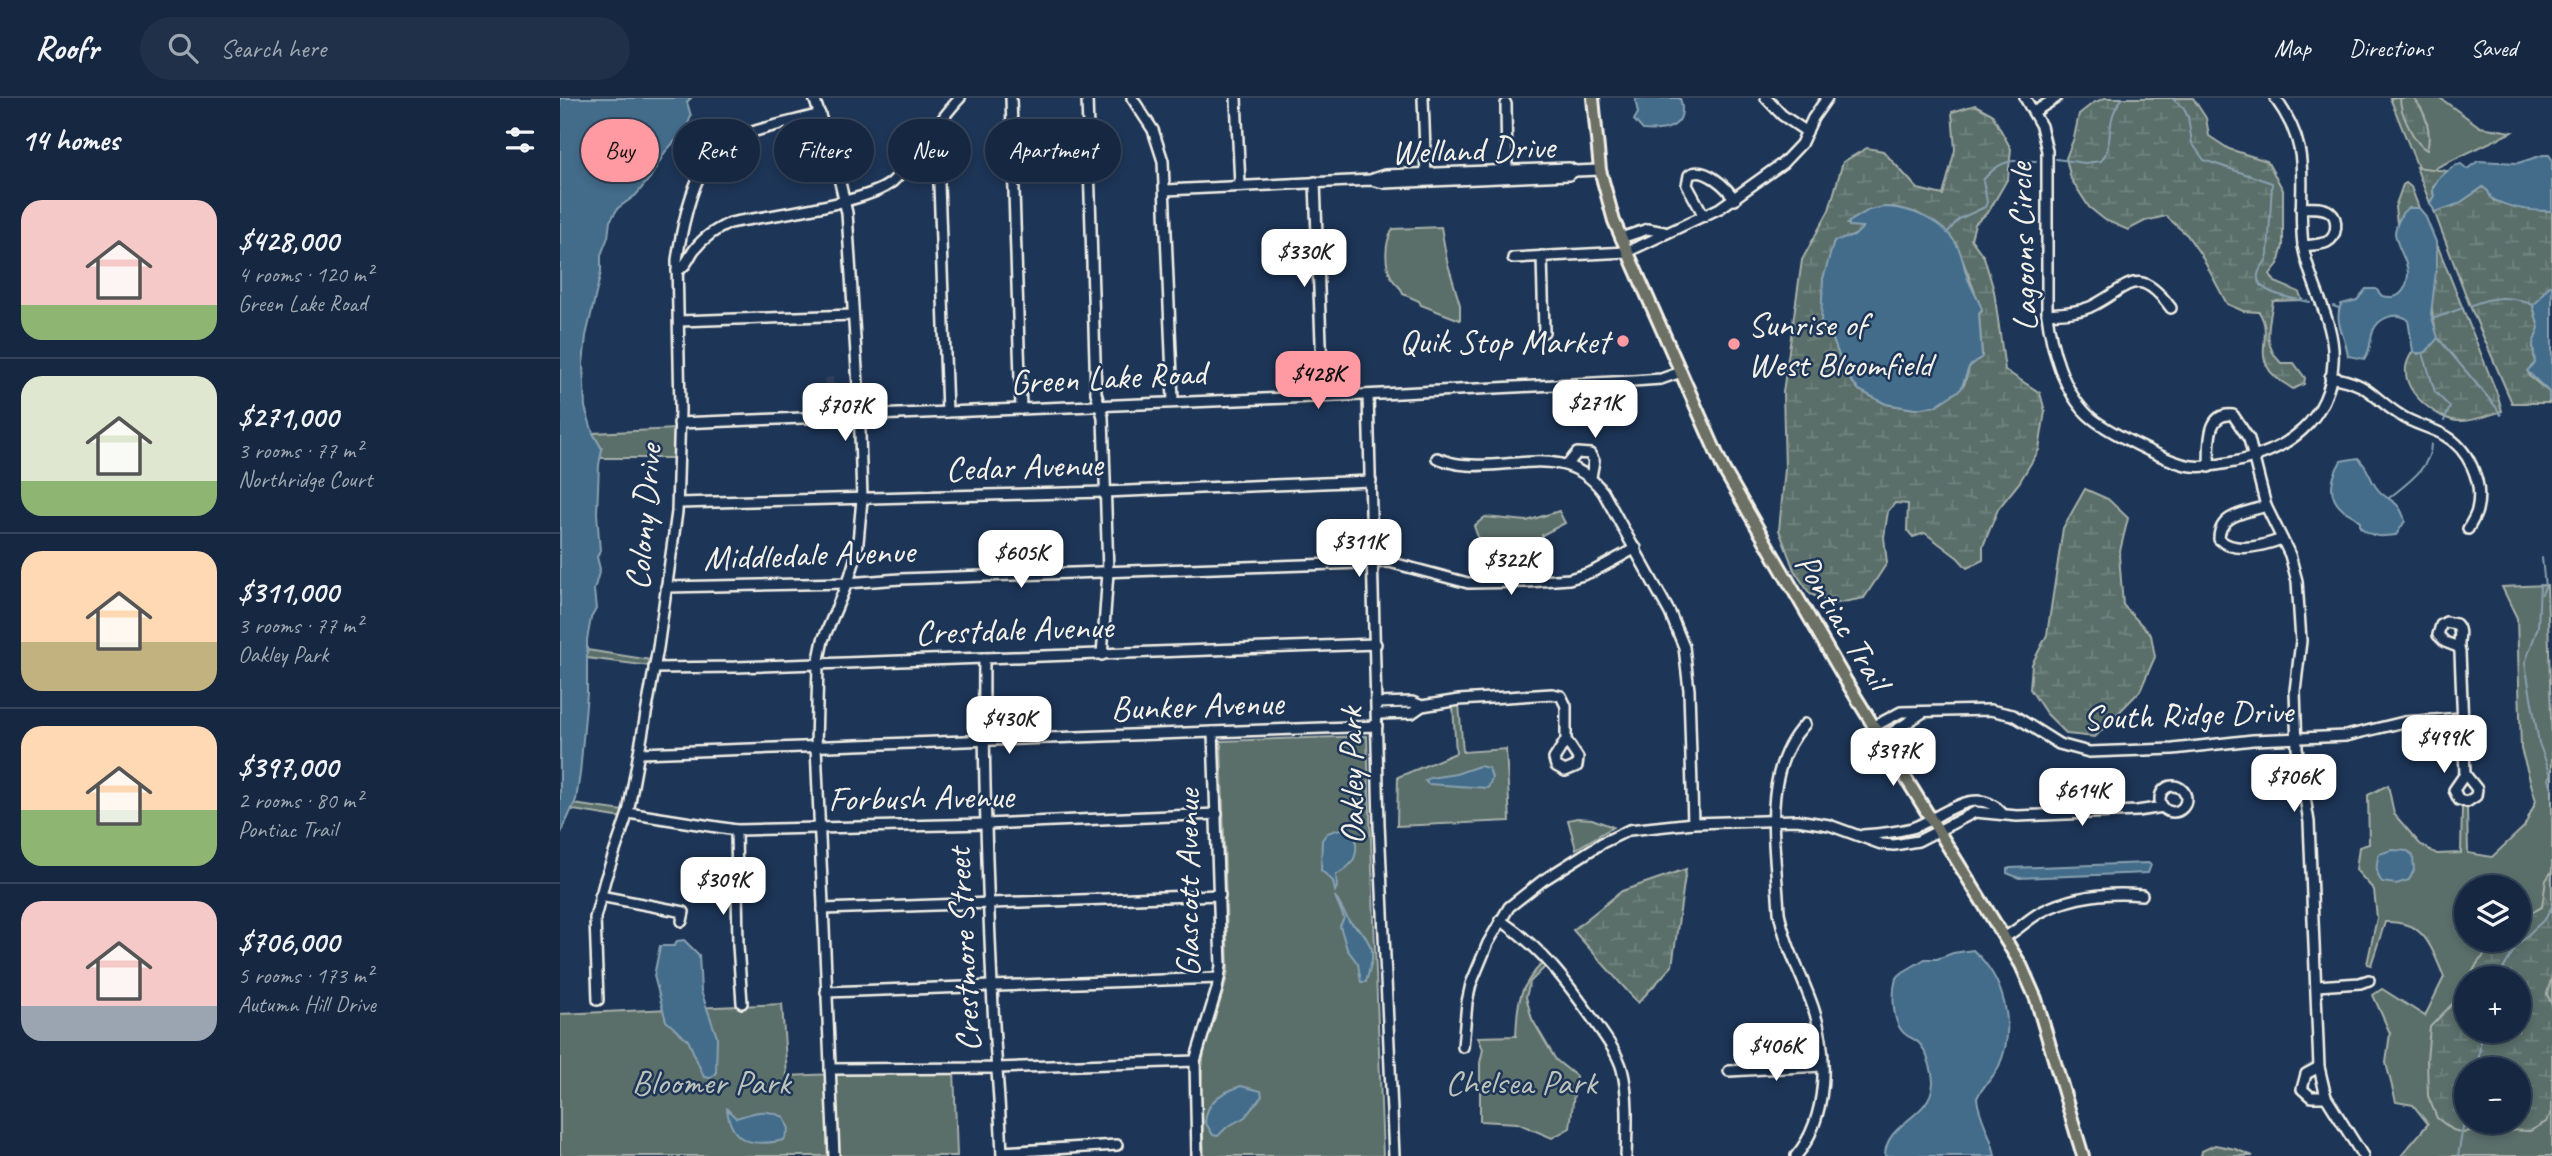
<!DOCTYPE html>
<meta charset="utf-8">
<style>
:root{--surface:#162841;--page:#1f3048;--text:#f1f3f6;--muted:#9ea6b1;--line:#35445a;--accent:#ff9aa2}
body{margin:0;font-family:Caveat,sans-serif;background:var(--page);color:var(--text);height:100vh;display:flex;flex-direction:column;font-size:26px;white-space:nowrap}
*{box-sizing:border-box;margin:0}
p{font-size:23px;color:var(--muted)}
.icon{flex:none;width:38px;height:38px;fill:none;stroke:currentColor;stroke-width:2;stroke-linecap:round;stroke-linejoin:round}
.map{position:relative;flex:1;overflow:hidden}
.drawer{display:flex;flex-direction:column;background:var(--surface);width:560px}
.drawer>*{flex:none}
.guide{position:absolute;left:21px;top:21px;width:665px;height:63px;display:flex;gap:14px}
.tools{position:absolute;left:1894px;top:777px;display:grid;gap:14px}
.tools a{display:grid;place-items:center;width:77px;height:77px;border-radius:50%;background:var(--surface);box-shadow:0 4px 10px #0003,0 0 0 2px var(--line);font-size:35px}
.price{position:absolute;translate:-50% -60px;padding:0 16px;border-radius:14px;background:#fff;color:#222;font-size:23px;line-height:46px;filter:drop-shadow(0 2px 4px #0008)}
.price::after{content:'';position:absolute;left:50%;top:42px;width:21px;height:16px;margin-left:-10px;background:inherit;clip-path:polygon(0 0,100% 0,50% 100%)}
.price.active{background:var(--accent);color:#111}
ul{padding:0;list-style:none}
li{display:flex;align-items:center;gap:21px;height:175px;padding:0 21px}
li+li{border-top:2px solid var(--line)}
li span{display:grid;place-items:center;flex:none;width:196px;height:140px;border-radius:21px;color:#555}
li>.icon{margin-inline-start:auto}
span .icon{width:84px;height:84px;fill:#fffc;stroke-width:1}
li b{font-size:30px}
h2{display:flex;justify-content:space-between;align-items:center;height:84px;padding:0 21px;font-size:30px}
.pill{padding:0 24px;border-radius:32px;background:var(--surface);box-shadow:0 4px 10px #0003,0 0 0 2px var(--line);font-size:24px;line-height:63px}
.pill.active{background:var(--accent);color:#111}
header{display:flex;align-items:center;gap:42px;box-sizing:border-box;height:98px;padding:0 35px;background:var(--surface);border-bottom:2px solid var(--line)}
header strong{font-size:33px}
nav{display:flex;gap:38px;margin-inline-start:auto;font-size:24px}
.search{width:490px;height:63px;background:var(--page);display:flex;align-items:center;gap:18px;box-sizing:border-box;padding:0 24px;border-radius:38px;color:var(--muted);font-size:26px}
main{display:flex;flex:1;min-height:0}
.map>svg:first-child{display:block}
.built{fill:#31415e}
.green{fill:#5a6e6a;stroke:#a7b0a9;stroke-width:2;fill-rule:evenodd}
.wetland{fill:url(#wetland-marsh);stroke:#a7b0a9;stroke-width:2;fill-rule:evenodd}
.water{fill:#426c8a;stroke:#89a1b0;stroke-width:2}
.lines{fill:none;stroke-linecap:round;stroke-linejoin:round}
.stream{stroke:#89a1b0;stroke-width:2}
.minor-casing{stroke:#f4f1e8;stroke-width:14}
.major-casing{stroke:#f4f1e8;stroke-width:16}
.minor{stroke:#1d3557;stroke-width:9}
.major{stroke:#6c7065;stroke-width:10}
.poi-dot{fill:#ff9aa2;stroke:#1d3557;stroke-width:2.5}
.labels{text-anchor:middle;stroke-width:5;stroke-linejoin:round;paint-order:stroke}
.street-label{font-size:35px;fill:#f4f1e8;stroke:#1d3557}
.poi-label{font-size:35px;fill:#f4f1e8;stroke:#1d3557;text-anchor:start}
.park-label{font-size:35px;fill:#bec3bc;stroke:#1d3557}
</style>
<header>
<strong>Roofr</strong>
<div class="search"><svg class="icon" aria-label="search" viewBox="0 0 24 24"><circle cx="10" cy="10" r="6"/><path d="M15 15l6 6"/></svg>Search here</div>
<nav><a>Map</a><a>Directions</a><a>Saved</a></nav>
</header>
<main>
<section class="drawer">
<h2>14 homes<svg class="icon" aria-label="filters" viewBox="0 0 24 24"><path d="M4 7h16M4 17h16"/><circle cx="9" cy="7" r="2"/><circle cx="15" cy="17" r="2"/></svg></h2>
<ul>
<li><span style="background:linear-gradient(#f6c9c9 75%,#8fb573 0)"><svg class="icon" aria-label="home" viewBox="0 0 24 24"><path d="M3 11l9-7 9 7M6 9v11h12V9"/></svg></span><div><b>$428,000</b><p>4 rooms · 120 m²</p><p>Green Lake Road</p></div></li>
<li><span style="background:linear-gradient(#dfe7d0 75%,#8fb573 0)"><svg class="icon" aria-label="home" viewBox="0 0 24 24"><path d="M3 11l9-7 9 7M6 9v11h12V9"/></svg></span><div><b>$271,000</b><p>3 rooms · 77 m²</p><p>Northridge Court</p></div></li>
<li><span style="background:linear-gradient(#ffd9b3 65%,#c2b280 0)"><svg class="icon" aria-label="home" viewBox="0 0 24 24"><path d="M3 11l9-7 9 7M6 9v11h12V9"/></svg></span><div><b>$311,000</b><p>3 rooms · 77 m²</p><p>Oakley Park</p></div></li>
<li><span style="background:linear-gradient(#ffd9b3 60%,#8fb573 0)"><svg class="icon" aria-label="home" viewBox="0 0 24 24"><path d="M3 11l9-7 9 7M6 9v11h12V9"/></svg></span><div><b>$397,000</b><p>2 rooms · 80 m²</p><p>Pontiac Trail</p></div></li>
<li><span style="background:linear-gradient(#f6c9c9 75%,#9aa5b1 0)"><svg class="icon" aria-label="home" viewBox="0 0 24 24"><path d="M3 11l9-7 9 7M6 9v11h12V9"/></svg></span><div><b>$706,000</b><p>5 rooms · 173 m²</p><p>Autumn Hill Drive</p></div></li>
</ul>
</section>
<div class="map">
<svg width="1992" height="1058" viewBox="0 0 1992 1058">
<defs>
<pattern id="wetland-marsh" width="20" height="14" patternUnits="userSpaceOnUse" patternTransform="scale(1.75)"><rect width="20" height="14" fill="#5a6e6a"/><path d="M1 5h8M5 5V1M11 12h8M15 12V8" fill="none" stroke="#72837f"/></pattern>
</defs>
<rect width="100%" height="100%" fill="#1d3557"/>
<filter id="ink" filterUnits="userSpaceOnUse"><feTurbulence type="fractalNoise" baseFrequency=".0143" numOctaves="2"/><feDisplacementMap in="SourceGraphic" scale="14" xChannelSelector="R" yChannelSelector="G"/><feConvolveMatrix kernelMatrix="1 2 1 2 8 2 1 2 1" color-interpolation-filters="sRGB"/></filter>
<g filter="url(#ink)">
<polygon class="built" points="273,279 274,287 277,287 279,310 268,311 264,280"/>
<g class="green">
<polygon points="1830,0 1880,0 1920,29 1952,34 1861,77"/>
<path d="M881 129 887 163 900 207V222L861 207 859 203 843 196C841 187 837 189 833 182 824 168 824 145 833 131Z"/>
<polygon points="116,331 113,360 40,360 42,351 33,335"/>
<polygon points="999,413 1005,425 982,437 982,478 933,481 914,428 925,419 967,423"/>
<path d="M1987 487 1992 648V1058H1841L1868 1026 1853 1007 1836 1004 1826 965 1830 935 1813 897 1822 891 1865 918 1884 879C1870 847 1865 823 1825 824L1811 867 1807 866 1817 820 1814 792 1796 772 1799 749 1809 746 1808 697 1828 687 1834 716 1860 746 1877 756 1901 755 1902 709H1907L1908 755 1932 759 1964 729 1976 703 1961 651 1957 520 1942 489ZM1906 789H1958V842H1906ZM1906 880H1958V933H1906ZM1906 971H1958V1024H1906Z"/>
<polygon points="27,552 91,562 90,568 27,560"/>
<polygon points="899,606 903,654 946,651 950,723 837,728 838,679 896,655 893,608"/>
<path d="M807 638 823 1058H644C643 1024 638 988 644 955 650 925 664 902 668 871L661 643Z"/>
<polygon points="13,706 64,713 63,720 13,712"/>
<polygon points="1017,720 1032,721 1053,729 1016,751 1008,722"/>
<path d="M984 863 987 867 970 884 966 899 972 921 996 962 1016 978 1010 1030 992 1040 957 1025 920 1023V965L923 951 918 939 956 938C958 901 958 891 984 863Z"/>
<polygon points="222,906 227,978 394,971 397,1058 0,1058 0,916"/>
</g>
<g class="wetland">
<path d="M1545 0H1633L1646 20 1649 38 1669 51 1707 63 1723 92V148L1718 166 1710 176 1715 184 1739 194 1742 202 1713 203C1709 228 1702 246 1721 265H1734L1745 280 1744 286 1733 291C1723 284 1712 279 1707 268 1698 250 1712 234 1699 214L1683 213 1667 206 1641 157 1627 137 1606 118 1585 123 1568 132 1545 122 1529 109 1511 81 1506 60 1514 40 1519 16 1533 5Z"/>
<path d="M1840 0H1853C1866 12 1872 35 1867 52 1854 46 1840 14 1840 0Z"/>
<path d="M1415 7 1432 16 1451 51 1448 80 1429 113 1415 126 1411 141 1424 159 1434 193 1445 272 1480 295 1485 313 1479 352 1459 385 1438 411 1423 448V462L1407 470 1398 460 1365 435 1353 439 1347 432 1348 406 1335 405 1328 413 1324 439 1327 465 1304 500 1273 506 1250 496 1234 472 1219 432 1225 371 1223 294 1242 162 1269 112 1283 64 1307 50 1323 53 1358 91 1383 97 1395 52 1392 14ZM1334 109 1357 115 1380 129 1396 145 1422 213 1419 216 1422 257 1409 269 1404 287 1375 308 1355 311 1326 306 1299 292 1286 276 1271 236 1262 224 1263 181 1271 159 1273 145C1283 141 1299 139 1302 129L1288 126C1302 113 1315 110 1334 109Z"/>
<path d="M1856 69 1887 73C1880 83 1869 85 1874 98L1870 105Z"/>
<path d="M1846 85 1851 89 1859 110C1846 111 1843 114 1837 125L1835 109 1843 87Z"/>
<path d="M1923 89 1928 93 1933 102C1952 109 1972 112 1992 113V187C1983 191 1981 202 1973 208L1979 230 1973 249 1975 265 1968 272 1969 278 1989 294V302L1992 305H1952L1910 208 1874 113 1894 108Z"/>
<path d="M1876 144 1938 298 1942 313C1929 317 1913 324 1899 323 1878 322 1846 296 1846 274 1845 266 1849 259 1853 253L1858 256 1875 228C1866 201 1880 172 1876 144Z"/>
<polygon points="1525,391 1548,401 1568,420 1559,457 1563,507 1591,537 1595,559 1580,593 1535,639 1507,636 1486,615 1470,591 1472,566 1487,537 1503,430"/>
<polygon points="1126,771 1112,868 1078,905 1013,832 1062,793"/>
<path d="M1992 773V878L1987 896 1992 907V1014L1986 1024 1970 1033 1915 1031 1904 1035 1893 1032 1877 1020 1868 998 1867 962 1870 929 1898 900 1906 885V933H1958V880H1909L1918 864 1938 842H1958V822L1982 809 1986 782ZM1906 971H1958V1024H1906Z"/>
<polygon points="1655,1047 1675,1051 1693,1058 1641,1058 1642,1053"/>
</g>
<g class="water">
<polygon points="0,0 131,0 127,4 131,18 126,31 105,54 90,80 76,97 58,110 50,123 48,139 41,157 41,174 26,238 23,266 25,309 33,335 42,351 39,367 37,415 40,453 37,459 40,471 34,492 36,511 31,520 27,542 27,595 20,676 16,702 0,737"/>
<path d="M1075 0H1120C1129 29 1106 34 1083 32L1074 22 1078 15Z"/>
<path d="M1983 57H1989L1992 61V113C1972 113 1948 110 1931 100L1928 93 1923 89 1898 106 1875 114 1870 105 1874 98C1869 85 1886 74 1896 67L1901 66 1907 71 1918 63 1958 65Z"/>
<path d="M1324 109C1351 109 1385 124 1398 149 1403 159 1404 171 1408 181 1412 191 1418 201 1422 211L1419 216 1422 259 1409 269 1401 291 1375 308 1355 311 1326 306 1299 292 1286 276 1271 236 1261 223 1263 181 1274 143 1294 138 1303 129 1289 128V124L1309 112Z"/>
<path d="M1849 110H1859L1865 117 1876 144 1877 165 1871 216 1878 240 1866 254 1858 256 1853 253 1848 222C1837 213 1819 219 1813 233 1809 243 1812 252 1804 261L1788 258C1786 239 1773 224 1781 206L1797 202 1806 191H1816L1822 198C1832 200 1840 200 1845 189 1855 169 1837 154 1835 135 1835 128 1840 120 1843 114Z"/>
<path d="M1992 187V304L1989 303V294L1967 273 1975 265 1973 246 1979 230 1973 207C1982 202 1981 192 1992 187Z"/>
<path d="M1798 360C1808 369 1809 379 1816 389 1828 406 1838 398 1845 423L1836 437C1820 439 1813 440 1800 429V424C1795 417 1788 416 1782 411 1766 397 1772 378 1781 363Z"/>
<polygon points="919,668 929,670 932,680 928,690 868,686 865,683 870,680 896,676"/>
<path d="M780 731 786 732 795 737C799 758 794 767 776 777L777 789 775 793 773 783 761 772 762 742 767 735Z"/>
<path d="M1832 752 1848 753 1853 758 1854 772 1849 782 1836 786 1822 784C1815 775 1816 766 1819 756Z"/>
<polygon points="1588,765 1591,767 1588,775 1459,780 1447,775 1447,771 1450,770"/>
<polygon points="775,798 789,823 804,836 812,851 812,862 806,884 801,884 798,866 787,851 780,828 784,820"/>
<polygon points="124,842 139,857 141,893 157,939 156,976 150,980 144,979 128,942 106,923 94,878 100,848 114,848 117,843"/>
<path d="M1413 852C1444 880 1457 928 1439 968 1434 980 1422 988 1417 1000 1419 1021 1432 1037 1435 1058H1325C1325 1024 1371 1020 1373 985 1373 974 1367 953 1359 945 1354 940 1346 939 1342 933 1332 922 1332 894 1336 880L1343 874 1365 861H1377L1393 855Z"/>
<path d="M681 988 701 993 702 998 685 1019 667 1029 658 1038 653 1037 645 1024C647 1002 661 995 681 988Z"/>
<path d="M167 1011 176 1020C197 1014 203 1010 224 1019L229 1031 224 1042C192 1049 171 1045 167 1011Z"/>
</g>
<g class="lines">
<g class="stream">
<path d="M1612 0 1624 11 1628 19 1632 45 1644 62 1712 85 1708 156C1707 165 1699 169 1698 177 1695 196 1736 201 1750 204"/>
<path d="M1496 61 1525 65 1541 63C1556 45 1543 21 1563 0"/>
<path d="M1387 135 1399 121 1425 109 1427 104 1423 82C1440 62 1452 61 1476 63"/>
<polyline points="1773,208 1779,210"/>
<path d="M1910 208C1932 198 1951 197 1973 207"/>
<polyline points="1872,221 1903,210"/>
<polyline points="1878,240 1936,309 1941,317"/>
<polyline points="1863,255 1875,294 1890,309 1884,323"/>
<path d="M1829 400C1846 386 1871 370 1871 346"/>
<polyline points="1980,487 1978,529 1965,565 1979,645 1991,677 1989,681 1992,691"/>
<polyline points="1982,496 1985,489 1982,460"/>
<polyline points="1938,880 1957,847 1986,820 1992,808"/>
<polyline points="1918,971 1921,933"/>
<polyline points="1898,1058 1906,1012"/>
</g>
<defs>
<g id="minor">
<polyline points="254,0 274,58 287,115 299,303 302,401 297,455 290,478 263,542 258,566 256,648 274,1058"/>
<polyline points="451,0 461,311"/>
<polyline points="527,0 536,295 543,319 548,474 542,557"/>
<polyline points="572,0 593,32 603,63 613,303"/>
<polyline points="676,0 680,87"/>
<polyline points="863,0 866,79"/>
<polyline points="1206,0 1222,17 1247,34"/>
<path d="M1465 0 1481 28 1487 53V216C1491 249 1503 293 1528 317 1544 332 1611 366 1632 368 1646 370 1660 366 1674 364 1727 353 1770 323 1773 264 1776 223 1749 187 1743 147 1736 86 1756 56 1715 0"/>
<polyline points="946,6 947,74"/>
<polyline points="1474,14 1496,0"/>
<polyline points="369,40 375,47 378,57 387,314"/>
<polyline points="813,81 825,77 1009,70 1015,73 1040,72"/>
<polyline points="755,84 763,298"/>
<polyline points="606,92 811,82 825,85 1009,77 1015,73"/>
<path d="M1741 110C1751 110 1762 108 1770 114 1779 121 1777 139 1767 144 1760 147 1751 147 1743 148"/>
<path d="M1144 118 1127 87 1129 77C1144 67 1167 89 1175 102"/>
<polyline points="1061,140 1088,131 1104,134"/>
<polyline points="982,158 984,234"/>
<polyline points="953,160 1067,154 1160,110 1223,65 1241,46 1253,20 1267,0"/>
<path d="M117 173C126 169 129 159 134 152 144 139 155 132 170 125 205 118 309 105 332 84 358 60 375 26 400 0"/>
<path d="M1487 216C1501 215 1516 215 1530 209 1567 192 1576 163 1611 210"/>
<polyline points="119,223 293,217"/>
<path d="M1770 279C1811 286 1809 297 1840 317 1853 326 1870 329 1884 337 1908 350 1924 384 1917 412 1916 418 1911 425 1908 431"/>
<polyline points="808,297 819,726 834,1058"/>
<polyline points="119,325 802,297 1073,283 1101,281 1121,274"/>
<path d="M877 360C883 362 891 365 898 366 949 374 1005 343 1043 394L1110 515 1124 549 1129 592 1133 725"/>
<polyline points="1008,366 1017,355 1030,356 1034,363 1031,379"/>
<path d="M1649 369C1650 349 1645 314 1673 317L1689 341 1706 408 1730 457 1737 483 1741 543 1735 593 1737 650 1749 724 1759 969 1766 999 1803 1058"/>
<polyline points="118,405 544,394 811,383"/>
<path d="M1706 408C1686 415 1659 416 1659 441 1674 456 1703 448 1722 441"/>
<polyline points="106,489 287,485 340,481 829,464 908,485 967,484 1009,481 1023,477 1034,473 1076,450"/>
<path d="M1898 549 1885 544 1878 537 1881 527 1886 524 1896 526C1904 534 1896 545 1900 554L1905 676"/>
<path d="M424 560C423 669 427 778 432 887 434 944 440 1001 442 1058"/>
<polyline points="94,570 176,569 816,546"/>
<polyline points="817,605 852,604 862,608 852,615 817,616"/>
<polyline points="862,608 899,602 992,596 1001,598 1006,608 1006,642 994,661 996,668 1005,673 1017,668 1018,660 1006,642"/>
<polyline points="1313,629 1341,614 1430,612 1453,617 1499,646 1529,654 1613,651 1693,642 1786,638 1844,624 1903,620"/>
<polyline points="1321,642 1362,615"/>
<polyline points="80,655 817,628"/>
<polygon points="1905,676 1917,691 1916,698 1907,704 1899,702 1894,692"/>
<circle cx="1613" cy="701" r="13"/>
<polyline points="68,715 176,732 426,726 657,716"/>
<polyline points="176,732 178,847 182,905"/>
<path d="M1303 737C1320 736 1336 734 1352 730 1380 721 1415 685 1441 714"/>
<polyline points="40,798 124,814 122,823"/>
<polyline points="263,811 660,797"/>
<path d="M940 822C981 849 1007 884 1035 924 1045 939 1057 954 1062 971 1069 998 1067 1031 1066 1058"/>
<path d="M1445 839C1458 832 1468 821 1481 814 1512 798 1548 794 1582 797"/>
<polyline points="1757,888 1800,885 1809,882"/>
<polyline points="266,894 659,880"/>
<path d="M38 902 35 820 45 782 68 715 98 550 117 414 120 312 117 162C122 129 135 61 166 45 194 30 230 25 260 16"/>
<polyline points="903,949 907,904 911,886 928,845 949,809 982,783 1042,745 1069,732 1133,725 1237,722 1269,727 1321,746 1334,747 1358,743 1415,714 1457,718 1577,713 1603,709"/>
<polyline points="1759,969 1746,976 1742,991 1751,999 1766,999"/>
<polyline points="270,971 437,970 635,963"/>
<polyline points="1169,973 1262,968"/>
<polyline points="442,1054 557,1047"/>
<polyline points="637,1058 635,963 657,891 661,868 653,634"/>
<path d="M1236 1058C1268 1020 1269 956 1253 909 1242 877 1225 848 1219 814 1216 752 1199 675 1245 626"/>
</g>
<polyline id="major" points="1033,0 1040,72 1054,123 1164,372 1286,583 1461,867 1476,901 1523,1058"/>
</defs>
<use href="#minor" class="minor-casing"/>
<use href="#major" class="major-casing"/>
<use href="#minor" class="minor"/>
<use href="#major" class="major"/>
</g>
</g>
<g class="poi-dot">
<circle cx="1063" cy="243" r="7"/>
<circle cx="1174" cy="246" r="7"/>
</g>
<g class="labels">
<g class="street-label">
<text transform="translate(913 51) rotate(-2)" y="12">Welland Drive</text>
<text transform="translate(1462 149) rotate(-92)" y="12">Lagoons Circle</text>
<text transform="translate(548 279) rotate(-3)" y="12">Green Lake Road</text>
<text transform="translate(464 368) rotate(-2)" y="12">Cedar Avenue</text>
<text transform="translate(83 419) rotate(-85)" y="12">Colony Drive</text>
<text transform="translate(249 456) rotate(-2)" y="12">Middledale Avenue</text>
<text transform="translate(1283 523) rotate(59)" y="12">Pontiac Trail</text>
<text transform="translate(454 531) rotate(-2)" y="12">Crestdale Avenue</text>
<text transform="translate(637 607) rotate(-2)" y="12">Bunker Avenue</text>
<text transform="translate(1628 616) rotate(-2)" y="12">South Ridge Drive</text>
<text transform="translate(791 678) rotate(-91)" y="12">Oakley Park</text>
<text transform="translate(361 699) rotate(-1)" y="12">Forbush Avenue</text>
<text transform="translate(627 785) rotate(-90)" y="12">Glascott Avenue</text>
<text transform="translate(403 852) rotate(-93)" y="12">Crestmore Street</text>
</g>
<g class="poi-label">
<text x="1188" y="238">Sunrise of<tspan x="1188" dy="40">West Bloomfield</tspan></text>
<text x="1049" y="255" text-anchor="end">Quik Stop Market</text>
</g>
<g class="park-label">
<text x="151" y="996">Bloomer Park</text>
<text x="961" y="996">Chelsea Park</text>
</g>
</g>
</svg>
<div class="tools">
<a><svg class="icon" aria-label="layers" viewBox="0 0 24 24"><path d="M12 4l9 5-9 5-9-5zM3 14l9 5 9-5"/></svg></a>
<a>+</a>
<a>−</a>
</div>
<b class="price" style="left:744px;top:191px">$330K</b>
<b class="price active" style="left:758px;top:313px">$428K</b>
<b class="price" style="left:1035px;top:342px">$271K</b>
<b class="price" style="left:285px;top:345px">$707K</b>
<b class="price" style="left:799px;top:481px">$311K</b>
<b class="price" style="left:461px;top:492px">$605K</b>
<b class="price" style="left:951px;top:499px">$322K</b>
<b class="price" style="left:449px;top:658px">$430K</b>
<b class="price" style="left:1884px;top:677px">$499K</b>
<b class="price" style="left:1333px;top:690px">$397K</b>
<b class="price" style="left:1734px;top:716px">$706K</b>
<b class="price" style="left:1522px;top:730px">$614K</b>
<b class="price" style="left:163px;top:819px">$309K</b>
<b class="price" style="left:1216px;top:985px">$406K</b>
<div class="guide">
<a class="pill active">Buy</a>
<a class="pill">Rent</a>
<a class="pill">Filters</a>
<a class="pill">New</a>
<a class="pill">Apartment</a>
</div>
</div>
</main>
